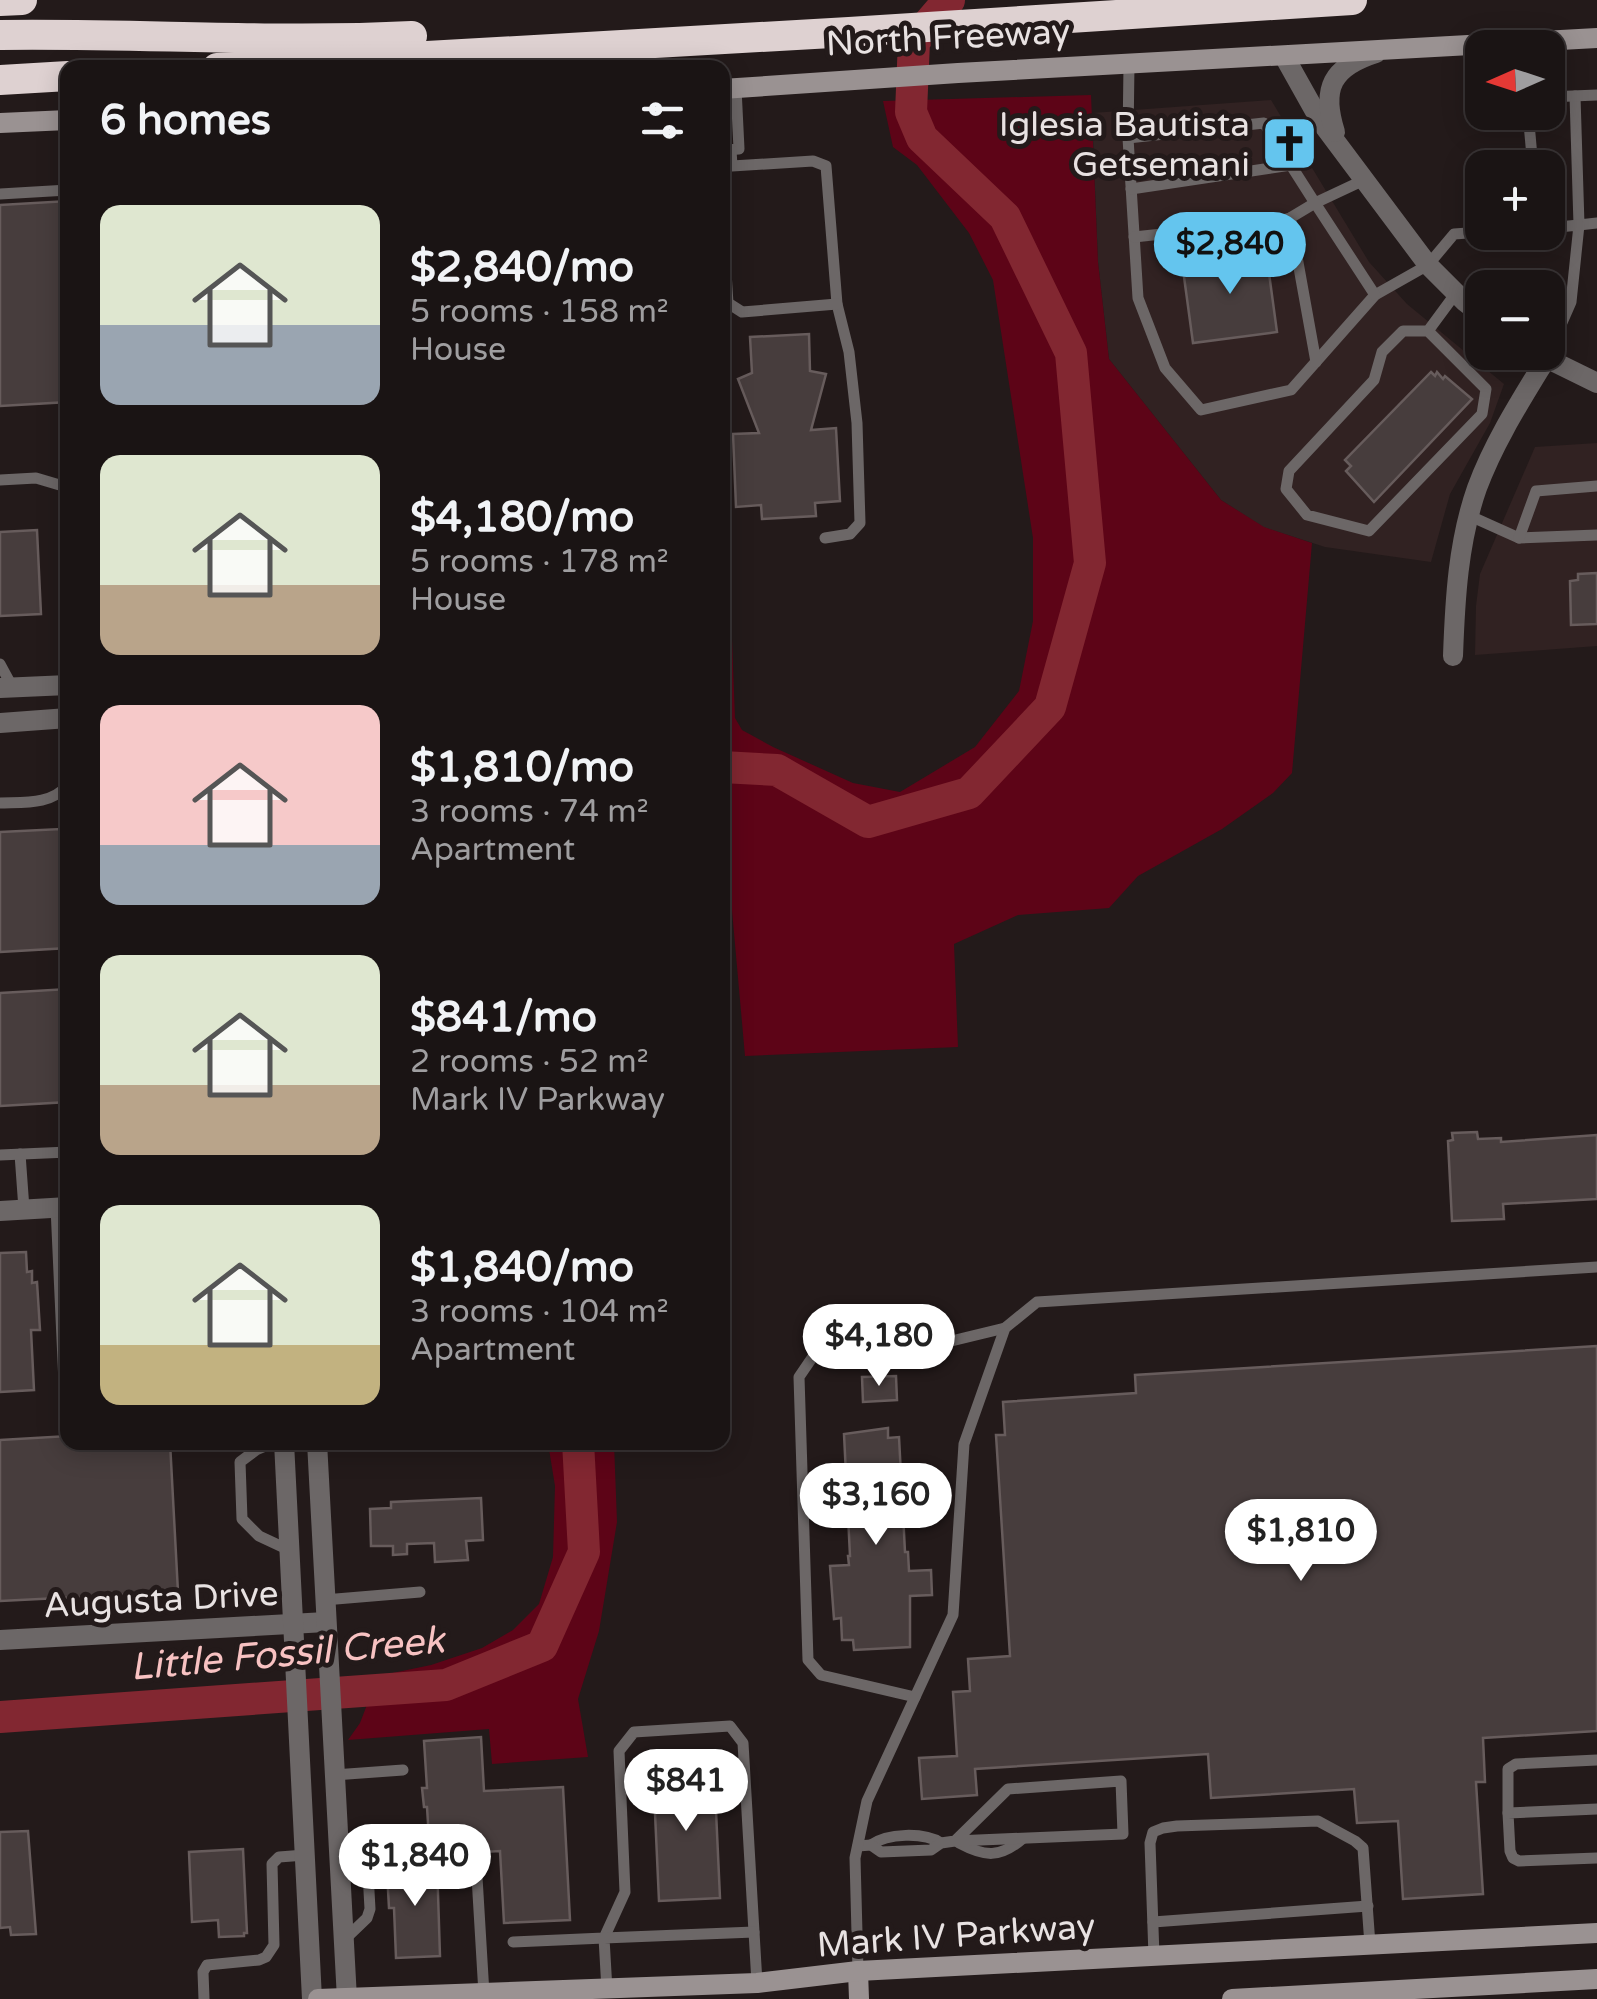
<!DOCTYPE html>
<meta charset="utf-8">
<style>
:root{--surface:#1a1414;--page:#272122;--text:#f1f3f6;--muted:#9f9ea0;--line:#383334;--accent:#64c5ee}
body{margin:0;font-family:"Varela Round",sans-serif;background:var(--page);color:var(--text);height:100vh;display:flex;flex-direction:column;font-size:38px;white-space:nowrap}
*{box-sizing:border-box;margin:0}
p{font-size:32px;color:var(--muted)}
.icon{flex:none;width:55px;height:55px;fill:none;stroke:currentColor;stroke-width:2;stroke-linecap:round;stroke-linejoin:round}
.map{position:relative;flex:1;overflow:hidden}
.drawer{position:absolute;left:60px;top:60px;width:670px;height:1390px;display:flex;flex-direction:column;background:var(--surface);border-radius:20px;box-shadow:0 5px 25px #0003,0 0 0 2px var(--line)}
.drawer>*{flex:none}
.needle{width:65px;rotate:267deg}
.tools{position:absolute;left:1465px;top:30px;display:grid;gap:20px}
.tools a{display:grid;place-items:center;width:100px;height:100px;border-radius:20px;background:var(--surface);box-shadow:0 5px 25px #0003,0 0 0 2px var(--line);font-size:50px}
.price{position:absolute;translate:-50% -85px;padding:0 22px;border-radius:35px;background:#fff;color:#222;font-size:32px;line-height:65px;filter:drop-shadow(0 2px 5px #0008)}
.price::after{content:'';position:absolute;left:50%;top:60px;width:30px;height:22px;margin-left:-15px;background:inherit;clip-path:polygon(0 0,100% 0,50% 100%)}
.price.active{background:var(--accent);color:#111}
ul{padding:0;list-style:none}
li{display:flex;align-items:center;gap:30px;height:250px;padding:0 40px}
li span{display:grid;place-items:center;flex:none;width:280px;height:200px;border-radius:20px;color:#555}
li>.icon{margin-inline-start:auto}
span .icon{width:120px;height:120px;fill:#fffc;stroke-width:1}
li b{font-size:42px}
h2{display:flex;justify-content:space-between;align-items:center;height:120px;padding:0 40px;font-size:42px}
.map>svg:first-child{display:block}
.built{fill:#312222}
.green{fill:#5d0417}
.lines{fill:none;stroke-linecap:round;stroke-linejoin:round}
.river{stroke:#822731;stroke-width:32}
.building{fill:#473d3d;stroke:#675c5c;stroke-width:2.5}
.service{stroke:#6c6767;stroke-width:11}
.minor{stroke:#6c6767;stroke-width:20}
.tertiary{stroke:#6c6767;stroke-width:20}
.secondary{stroke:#9a9292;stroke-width:20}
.motorway{stroke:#ded1d1;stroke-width:30}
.labels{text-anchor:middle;stroke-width:10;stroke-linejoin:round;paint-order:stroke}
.street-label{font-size:35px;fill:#e8e2e2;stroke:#231a1a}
.poi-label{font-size:35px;fill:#e8e2e2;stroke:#231a1a;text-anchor:end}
.water-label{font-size:38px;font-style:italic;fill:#f8c2c2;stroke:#231a1a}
</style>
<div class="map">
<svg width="1597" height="1999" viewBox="0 0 1597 1999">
<rect width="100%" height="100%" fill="#231a1a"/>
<g class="built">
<polygon points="1271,100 1369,262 1407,304 1504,384 1490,423 1450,494 1431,562 1325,547 1263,527 1221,500 1109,359 1098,262 1092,113"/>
<polygon points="1597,443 1597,646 1475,655 1476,606 1480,574 1535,447"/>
</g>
<g class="green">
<polygon points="1091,95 1098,262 1109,359 1221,500 1264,527 1312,543 1292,773 1273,793 1222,829 1138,876 1109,908 1018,915 954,944 958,1047 745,1056 725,832 722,831 723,425 724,425 735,718 742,730 773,747 853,783 900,792 975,747 1019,691 1033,621 1033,538 993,280 969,233 917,165 893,147 883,101"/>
<polygon points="548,1443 614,1443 617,1522 599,1631 578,1699 588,1757 492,1764 489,1729 348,1740 360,1723 378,1676 431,1665 482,1648 513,1630 539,1604 553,1557 555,1486"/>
</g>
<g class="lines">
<g class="river">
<polyline points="722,767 777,770 868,822 969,793 1050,707 1090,563 1071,353 1005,217 922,138 911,112 914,41 949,0"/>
<polyline points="0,1717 446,1685 542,1646 584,1552 578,1442"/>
</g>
</g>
<g class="building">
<polygon points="68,201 68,402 0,406 0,205"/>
<polygon points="1266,251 1277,332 1193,343 1182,262"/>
<polygon points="809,334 810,371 826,374 811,430 836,428 840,501 815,503 816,516 762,519 761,505 736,507 733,434 759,433 738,379 752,373 750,337"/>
<polygon points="1431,372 1435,376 1437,372 1443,379 1445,376 1472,399 1374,502 1346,471 1351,466 1345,460"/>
<polygon points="37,530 41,614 0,616 0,532"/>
<polygon points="1597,573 1597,624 1571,625 1570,581 1578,580 1578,574"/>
<polygon points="61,829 61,833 68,833 68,948 0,952 0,832"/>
<polygon points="68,989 68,1102 0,1106 0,993"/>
<polygon points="1477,1132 1478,1139 1501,1138 1501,1142 1597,1135 1597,1199 1503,1204 1504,1219 1452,1221 1448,1141 1453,1140 1452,1133"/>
<polygon points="26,1252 27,1272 32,1271 32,1283 37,1282 40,1330 31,1330 34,1390 0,1392 0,1253"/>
<polygon points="1597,1346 1597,1731 1483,1738 1485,1782 1476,1782 1483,1894 1403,1899 1398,1821 1357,1823 1354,1789 1211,1798 1208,1754 975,1769 977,1795 922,1799 919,1758 957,1756 953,1692 970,1691 968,1659 1010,1656 996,1435 1005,1435 1003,1402 1136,1393 1135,1375"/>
<polygon points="896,1376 897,1400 863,1402 862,1377"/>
<polygon points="888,1428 888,1438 899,1437 905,1552 908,1552 909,1571 931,1570 932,1595 910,1596 910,1647 854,1650 853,1640 842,1640 841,1618 834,1619 830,1566 849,1565 848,1556 850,1556 844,1434"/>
<polygon points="68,1436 68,1442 170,1442 178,1592 0,1601 0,1440"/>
<polygon points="481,1498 483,1540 466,1541 468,1560 435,1562 434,1543 407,1544 407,1554 393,1555 393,1546 371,1546 370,1509 391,1508 391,1502"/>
<polygon points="481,1737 484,1791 563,1787 570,1920 504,1923 500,1851 430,1855 427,1807 424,1807 422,1788 427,1788 424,1741"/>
<polygon points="714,1767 720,1898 659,1901 653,1769"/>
<polygon points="28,1831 36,1934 11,1935 10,1927 0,1928 0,1832"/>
<polygon points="243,1849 247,1933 244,1933 244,1936 219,1937 218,1920 192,1922 189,1852"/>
<polygon points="437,1862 440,1956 396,1958 394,1908 389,1908 387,1872 392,1872 392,1864"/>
</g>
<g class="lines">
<g class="service">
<polyline points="1129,65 1128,138 1264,123 1315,203 1364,180"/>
<polyline points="1575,96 1579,225 1597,223"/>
<polyline points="1548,97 1597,95"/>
<polyline points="1528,112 1533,168"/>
<polyline points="1128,138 1138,298 1165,368 1201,410 1291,390 1375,295 1428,265 1454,234 1482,232"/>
<polyline points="722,150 739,149 736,88"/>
<polyline points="731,150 732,166 813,161 826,166 837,304 849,352 857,423 860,523 850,534 825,538"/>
<polyline points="1131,189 1291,165"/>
<polyline points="0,194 68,190"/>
<polyline points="722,209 728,303 742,312 837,304"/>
<polyline points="1290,218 1316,362"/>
<polyline points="1134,237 1275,222 1290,218 1315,203 1375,295"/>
<polyline points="1428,331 1486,389 1482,414 1369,531 1307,515 1286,489 1289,471 1374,380 1382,352 1403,331 1428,331 1456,293"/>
<polyline points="1546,359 1571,302 1579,225 1548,228"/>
<polyline points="0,480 36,478 63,486 68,496"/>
<polyline points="1470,516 1519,538 1597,535"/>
<polyline points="1519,538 1536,491 1597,486"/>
<polyline points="0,664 13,688"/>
<path d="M0 803C24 802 51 805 68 785"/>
<polyline points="20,1154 24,1209"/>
<polyline points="0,1155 68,1152"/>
<polyline points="56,1207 64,1383"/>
<polyline points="275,1442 256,1450 240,1462 242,1519 259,1536 289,1550"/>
<polyline points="324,1600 420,1592"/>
<polyline points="915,1697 821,1675 808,1660 799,1377 814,1355 939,1344 1005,1328"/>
<polyline points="334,1775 403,1770"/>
<polyline points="1597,1809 1508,1813 1510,1851 1513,1858 1519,1861 1597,1858"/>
<polyline points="1508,1813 1508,1769 1516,1764 1597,1760"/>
<path d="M959 1843C985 1857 1000 1858 1022 1839"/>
<path d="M871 1845C887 1833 924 1832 941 1843"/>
<polyline points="858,1846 871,1845 881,1852 931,1850 941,1843 955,1841 1123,1834 1121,1781 1008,1789 955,1841"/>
<polyline points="477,1877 484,1994"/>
<polyline points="1153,1922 1368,1906"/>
<polyline points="343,1941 367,1918 370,1909 366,1837 405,1834"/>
<polyline points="513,1942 604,1938 625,1892 619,1751 634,1732 730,1726 743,1743 754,1932"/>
<polyline points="1154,1956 1150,1843 1153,1832 1163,1828 1177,1826 1318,1821 1355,1841 1363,1848 1370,1945"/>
<polyline points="858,1971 855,1858 867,1801 953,1615 964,1444 1005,1328 1037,1302 1597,1267"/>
<polyline points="607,1990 604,1938 754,1932 757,1983"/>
<polyline points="204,1999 203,1972 207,1965 259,1960 266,1957 274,1945 272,1864 279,1857 305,1855"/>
</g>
<g class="minor">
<polyline points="1284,56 1321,122 1428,265 1464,301 1482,315"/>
<path d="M1335 132C1321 88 1332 67 1376 53"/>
<polyline points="1538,354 1597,383"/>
<path d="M1453 656C1455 600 1458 542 1477 488 1494 442 1521 400 1546 359"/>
<polyline points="0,688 68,685"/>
<polyline points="0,723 68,718"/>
<polyline points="0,1211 68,1207"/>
<polyline points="0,1640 326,1622"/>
</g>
<g class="tertiary">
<polyline points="284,1442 312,1999"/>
<polyline points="317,1442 347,1999"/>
</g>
<g class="secondary">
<polyline points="722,89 958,73 1597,38"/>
<polyline points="0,123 68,120"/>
<polyline points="858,1971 859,1999"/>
<polyline points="318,1999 757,1983 858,1971 1597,1933"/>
<polyline points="1232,1999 1597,1979"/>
</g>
<g class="motorway">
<polyline points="0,1 22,0"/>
<path d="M0 35C137 33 275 43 412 36"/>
<polyline points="217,68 849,32 1352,0"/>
<polyline points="0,80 68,76"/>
</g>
</g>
<defs>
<symbol id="church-square" viewBox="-11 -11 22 22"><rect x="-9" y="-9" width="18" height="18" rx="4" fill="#64c5ee" stroke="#231a1a"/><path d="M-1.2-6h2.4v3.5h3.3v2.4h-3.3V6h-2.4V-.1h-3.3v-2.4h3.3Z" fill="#111"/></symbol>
</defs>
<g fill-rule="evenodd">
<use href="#church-square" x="1258" y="112" width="63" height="63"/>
</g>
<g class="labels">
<g class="street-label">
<text transform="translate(948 37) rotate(-3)" y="12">North Freeway</text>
<text transform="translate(161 1599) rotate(-3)" y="12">Augusta Drive</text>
<text transform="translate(956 1935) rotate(-4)" y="12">Mark IV Parkway</text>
</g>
<g class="poi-label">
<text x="1250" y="136">Iglesia Bautista<tspan x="1250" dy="40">Getsemani</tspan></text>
</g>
<g class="water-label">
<text transform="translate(287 1653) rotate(-5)" y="13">Little Fossil Creek</text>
</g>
</g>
</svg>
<div class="tools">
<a><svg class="needle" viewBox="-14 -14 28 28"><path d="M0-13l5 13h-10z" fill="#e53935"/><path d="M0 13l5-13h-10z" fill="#9f9ea0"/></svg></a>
<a>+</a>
<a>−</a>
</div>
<b class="price active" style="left:1230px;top:297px">$2,840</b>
<b class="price" style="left:879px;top:1389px">$4,180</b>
<b class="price" style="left:876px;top:1548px">$3,160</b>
<b class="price" style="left:1301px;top:1584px">$1,810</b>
<b class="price" style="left:686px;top:1834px">$841</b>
<b class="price" style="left:415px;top:1909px">$1,840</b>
<section class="drawer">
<h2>6 homes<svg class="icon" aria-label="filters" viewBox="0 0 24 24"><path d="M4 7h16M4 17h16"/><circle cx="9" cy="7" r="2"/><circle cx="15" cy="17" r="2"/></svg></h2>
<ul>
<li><span style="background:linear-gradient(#dfe7d0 60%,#9aa5b1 0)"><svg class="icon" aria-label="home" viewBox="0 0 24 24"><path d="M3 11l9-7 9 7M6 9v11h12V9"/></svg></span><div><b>$2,840/mo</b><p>5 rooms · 158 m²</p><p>House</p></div></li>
<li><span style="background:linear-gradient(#dfe7d0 65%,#b9a48a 0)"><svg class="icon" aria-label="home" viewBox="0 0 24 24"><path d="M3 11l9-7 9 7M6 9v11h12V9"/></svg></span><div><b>$4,180/mo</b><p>5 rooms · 178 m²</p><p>House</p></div></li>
<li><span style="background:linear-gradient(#f6c9c9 70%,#9aa5b1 0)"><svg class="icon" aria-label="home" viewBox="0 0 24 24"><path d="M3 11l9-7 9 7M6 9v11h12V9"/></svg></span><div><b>$1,810/mo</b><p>3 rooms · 74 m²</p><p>Apartment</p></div></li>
<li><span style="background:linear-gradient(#dfe7d0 65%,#b9a48a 0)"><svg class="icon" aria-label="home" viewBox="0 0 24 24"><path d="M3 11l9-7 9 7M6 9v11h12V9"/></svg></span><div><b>$841/mo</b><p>2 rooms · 52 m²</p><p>Mark IV Parkway</p></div></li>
<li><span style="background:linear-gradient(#dfe7d0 70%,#c2b280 0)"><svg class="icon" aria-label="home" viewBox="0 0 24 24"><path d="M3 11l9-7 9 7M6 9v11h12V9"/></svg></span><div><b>$1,840/mo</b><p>3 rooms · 104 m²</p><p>Apartment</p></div></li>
</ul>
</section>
</div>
